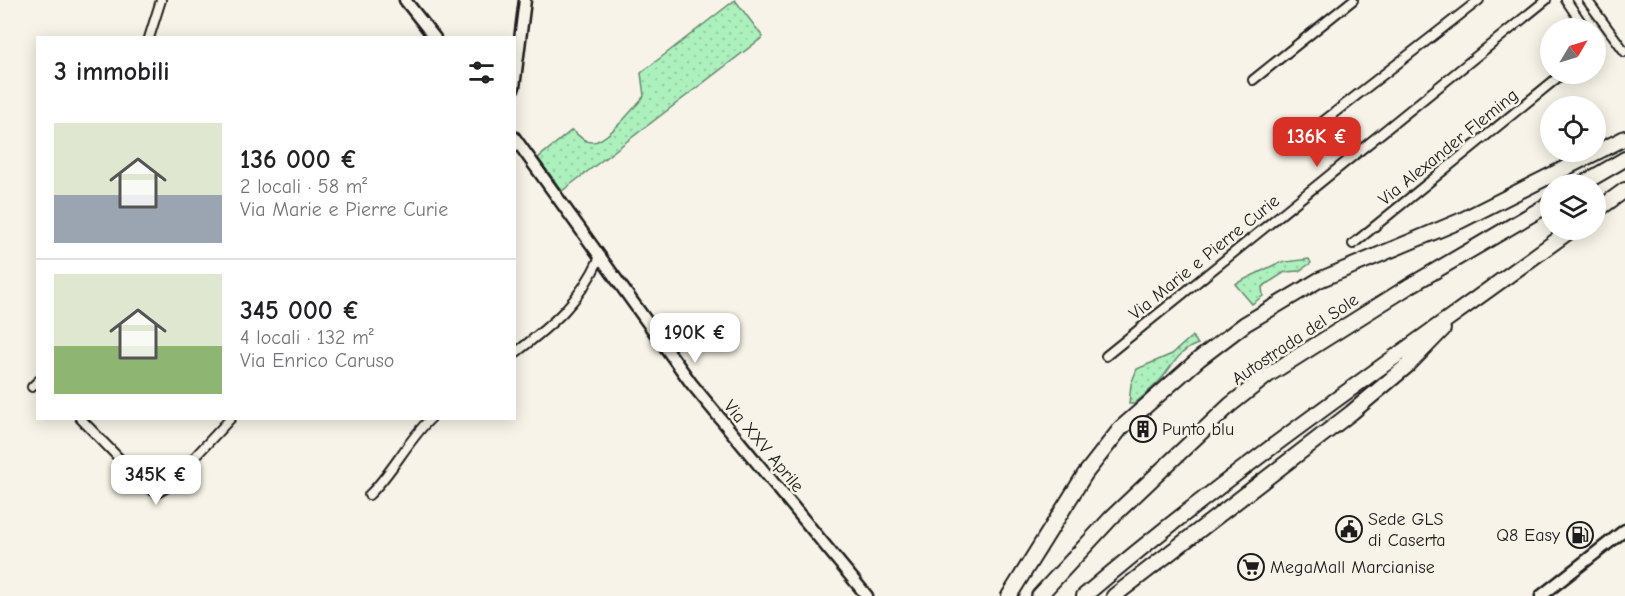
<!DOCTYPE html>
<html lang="it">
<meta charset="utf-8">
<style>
:root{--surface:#fff;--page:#f6f6f6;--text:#202124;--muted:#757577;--line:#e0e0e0;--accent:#d93025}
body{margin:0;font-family:"Comic Neue",sans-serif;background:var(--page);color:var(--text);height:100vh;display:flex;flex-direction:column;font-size:22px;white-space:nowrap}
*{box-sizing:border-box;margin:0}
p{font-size:20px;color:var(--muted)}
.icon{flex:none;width:33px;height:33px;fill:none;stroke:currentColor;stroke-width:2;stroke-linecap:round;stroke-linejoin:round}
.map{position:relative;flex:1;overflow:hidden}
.drawer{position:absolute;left:36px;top:36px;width:480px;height:384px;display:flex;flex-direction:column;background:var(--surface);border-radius:0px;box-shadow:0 3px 15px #0003}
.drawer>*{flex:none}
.needle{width:39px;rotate:52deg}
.buttons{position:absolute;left:1540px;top:18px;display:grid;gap:12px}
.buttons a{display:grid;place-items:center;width:66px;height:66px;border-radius:50%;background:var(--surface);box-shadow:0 3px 15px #0003;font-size:30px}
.price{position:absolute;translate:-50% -51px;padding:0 14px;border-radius:12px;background:#fff;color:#222;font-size:20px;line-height:39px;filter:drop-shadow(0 2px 3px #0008)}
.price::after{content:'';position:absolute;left:50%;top:36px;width:18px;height:14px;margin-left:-9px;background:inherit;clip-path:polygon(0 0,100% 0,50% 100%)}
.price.current{background:var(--accent);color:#fff}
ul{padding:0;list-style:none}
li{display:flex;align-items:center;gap:18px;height:150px;padding:0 18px}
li+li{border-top:2px solid var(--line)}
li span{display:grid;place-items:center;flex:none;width:168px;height:120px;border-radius:0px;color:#555}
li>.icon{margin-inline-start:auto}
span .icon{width:72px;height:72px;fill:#fffc;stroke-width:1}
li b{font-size:26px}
h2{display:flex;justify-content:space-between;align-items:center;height:72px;padding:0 18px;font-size:26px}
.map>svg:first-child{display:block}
.grass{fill:url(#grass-dots);stroke:#64866c;stroke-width:1.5}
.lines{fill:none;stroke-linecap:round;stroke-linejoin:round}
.street-casing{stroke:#1c1c1c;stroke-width:12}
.secondary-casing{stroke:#1c1c1c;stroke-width:15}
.highway-casing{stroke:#1c1c1c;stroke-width:18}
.street{stroke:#f7f3e8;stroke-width:8}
.secondary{stroke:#f7f3e8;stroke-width:10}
.highway{stroke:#f7f3e8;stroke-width:14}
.labels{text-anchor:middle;stroke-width:5;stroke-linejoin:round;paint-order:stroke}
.street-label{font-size:18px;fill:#1c1c1c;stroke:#f7f3e8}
.poi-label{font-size:18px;fill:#1c1c1c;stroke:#f7f3e8;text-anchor:start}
</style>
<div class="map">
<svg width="1625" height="596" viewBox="0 0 1625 596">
<defs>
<pattern id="grass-dots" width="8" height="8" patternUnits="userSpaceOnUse" patternTransform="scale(1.5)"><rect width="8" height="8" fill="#acf1bd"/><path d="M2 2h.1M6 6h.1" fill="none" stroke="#93cea2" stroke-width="1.8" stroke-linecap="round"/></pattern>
</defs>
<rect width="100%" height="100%" fill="#f7f3e8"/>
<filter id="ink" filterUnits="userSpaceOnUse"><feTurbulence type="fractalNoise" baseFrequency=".0167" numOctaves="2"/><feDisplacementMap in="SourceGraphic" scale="12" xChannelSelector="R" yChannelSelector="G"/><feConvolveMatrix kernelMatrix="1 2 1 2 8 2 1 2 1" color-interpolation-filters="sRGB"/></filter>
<g filter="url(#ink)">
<g class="grass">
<path d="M735 0 763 37 562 191 538 158 572 130C578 135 584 142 592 142 606 143 635 107 644 96L641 73Z"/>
<polygon points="1309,259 1311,263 1299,271 1285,272 1262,287 1263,296 1252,304 1235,284 1278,263"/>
<path d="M1192 336 1198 344C1182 349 1175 361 1166 373 1158 385 1144 395 1134 404H1129L1131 384 1137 369 1172 354Z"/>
</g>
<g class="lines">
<defs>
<g id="street">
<polyline points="1566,0 1585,28"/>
<polyline points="1587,0 1625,52"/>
<polyline points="149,38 161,0"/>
<polyline points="1596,45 1596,46"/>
<polyline points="1253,80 1353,0"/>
<polyline points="1298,141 1479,0"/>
<polyline points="1353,244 1562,74"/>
<path d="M514 354C553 324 579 303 600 257"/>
<polyline points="1106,356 1546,0"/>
<polyline points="32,387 38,381"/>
<polyline points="80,418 147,487 157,493 166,488 231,418"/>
<path d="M369 495C393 472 407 441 431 418"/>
</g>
<g id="secondary">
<polyline points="405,0 435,38"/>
<polyline points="514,87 525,0"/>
<polyline points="514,137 691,383 867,596"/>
<polyline points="1541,596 1625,530"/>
</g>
<g id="highway">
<polyline points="1582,184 1625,159"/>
<polyline points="1596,211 1625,190"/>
<polyline points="1009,596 1085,474 1121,428 1199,359 1245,324 1319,280 1460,221 1625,138"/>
<polyline points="1039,596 1112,517 1230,405 1268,375 1411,285 1551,203"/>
<path d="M1084 596C1238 464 1407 350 1571 230"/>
<polyline points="1114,596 1351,413 1408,365 1443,329"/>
</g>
</defs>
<use href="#street" class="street-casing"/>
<use href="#secondary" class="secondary-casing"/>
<use href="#highway" class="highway-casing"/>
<use href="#street" class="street"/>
<use href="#secondary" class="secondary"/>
<use href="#highway" class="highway"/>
</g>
</g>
<defs>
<symbol id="building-ring" viewBox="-11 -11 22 22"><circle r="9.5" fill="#f7f3e8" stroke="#1c1c1c" stroke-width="1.5"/><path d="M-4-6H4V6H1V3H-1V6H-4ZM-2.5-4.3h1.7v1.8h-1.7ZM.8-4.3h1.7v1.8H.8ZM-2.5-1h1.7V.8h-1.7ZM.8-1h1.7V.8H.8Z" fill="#1c1c1c"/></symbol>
<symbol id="civic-ring" viewBox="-11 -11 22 22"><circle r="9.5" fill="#f7f3e8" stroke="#1c1c1c" stroke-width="1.5"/><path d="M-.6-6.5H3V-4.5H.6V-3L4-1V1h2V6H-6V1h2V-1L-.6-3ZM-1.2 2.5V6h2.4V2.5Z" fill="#1c1c1c"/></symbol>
<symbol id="fuel-ring" viewBox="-11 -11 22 22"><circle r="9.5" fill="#f7f3e8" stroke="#1c1c1c" stroke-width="1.5"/><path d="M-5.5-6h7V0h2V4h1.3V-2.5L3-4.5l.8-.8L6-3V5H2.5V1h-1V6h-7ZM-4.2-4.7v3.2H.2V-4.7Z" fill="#1c1c1c"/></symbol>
<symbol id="supermarket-ring" viewBox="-11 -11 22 22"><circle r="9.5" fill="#f7f3e8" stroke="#1c1c1c" stroke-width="1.5"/><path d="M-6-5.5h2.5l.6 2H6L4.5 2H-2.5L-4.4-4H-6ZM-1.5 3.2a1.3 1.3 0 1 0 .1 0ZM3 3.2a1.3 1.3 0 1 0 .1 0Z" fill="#1c1c1c"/></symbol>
</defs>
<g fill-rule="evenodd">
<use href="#building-ring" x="1128" y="414" width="30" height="30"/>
<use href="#civic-ring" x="1334" y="514" width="30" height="30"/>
<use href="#fuel-ring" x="1565" y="520" width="30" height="30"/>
<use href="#supermarket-ring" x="1236" y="552" width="30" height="30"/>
</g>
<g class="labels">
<g class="street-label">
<text transform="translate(1448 147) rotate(-39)" y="6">Via Alexander Fleming</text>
<text transform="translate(1204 257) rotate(-39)" y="6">Via Marie e Pierre Curie</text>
<text transform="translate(1295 339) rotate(-34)" y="6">Autostrada del Sole</text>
<text transform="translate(764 446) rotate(50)" y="6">Via XXV Aprile</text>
</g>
<g class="poi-label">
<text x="1162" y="435">Punto blu</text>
<text x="1368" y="525">Sede GLS<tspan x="1368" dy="21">di Caserta</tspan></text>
<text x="1560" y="541" text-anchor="end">Q8 Easy</text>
<text x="1270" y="573">MegaMall Marcianise</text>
</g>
</g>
</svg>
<div class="buttons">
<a><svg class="needle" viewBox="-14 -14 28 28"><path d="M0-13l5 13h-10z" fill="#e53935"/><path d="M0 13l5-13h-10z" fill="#757577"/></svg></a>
<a><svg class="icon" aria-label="locate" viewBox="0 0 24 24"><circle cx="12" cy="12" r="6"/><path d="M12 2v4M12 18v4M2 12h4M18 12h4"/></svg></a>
<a><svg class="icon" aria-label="layers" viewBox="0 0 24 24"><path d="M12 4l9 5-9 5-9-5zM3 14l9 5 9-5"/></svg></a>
</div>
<b class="price current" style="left:1317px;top:168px">136K €</b>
<b class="price" style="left:695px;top:364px">190K €</b>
<b class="price" style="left:156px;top:506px">345K €</b>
<section class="drawer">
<h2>3 immobili<svg class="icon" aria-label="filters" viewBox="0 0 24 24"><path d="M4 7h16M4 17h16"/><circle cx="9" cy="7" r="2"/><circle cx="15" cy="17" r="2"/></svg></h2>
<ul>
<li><span style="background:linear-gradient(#dfe7d0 60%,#9aa5b1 0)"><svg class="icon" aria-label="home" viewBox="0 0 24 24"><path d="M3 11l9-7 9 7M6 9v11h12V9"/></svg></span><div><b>136 000 €</b><p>2 locali · 58 m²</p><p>Via Marie e Pierre Curie</p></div></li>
<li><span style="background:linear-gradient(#dfe7d0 60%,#8fb573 0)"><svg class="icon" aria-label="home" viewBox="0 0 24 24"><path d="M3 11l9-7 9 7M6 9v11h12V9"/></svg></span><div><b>345 000 €</b><p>4 locali · 132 m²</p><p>Via Enrico Caruso</p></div></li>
</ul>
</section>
</div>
